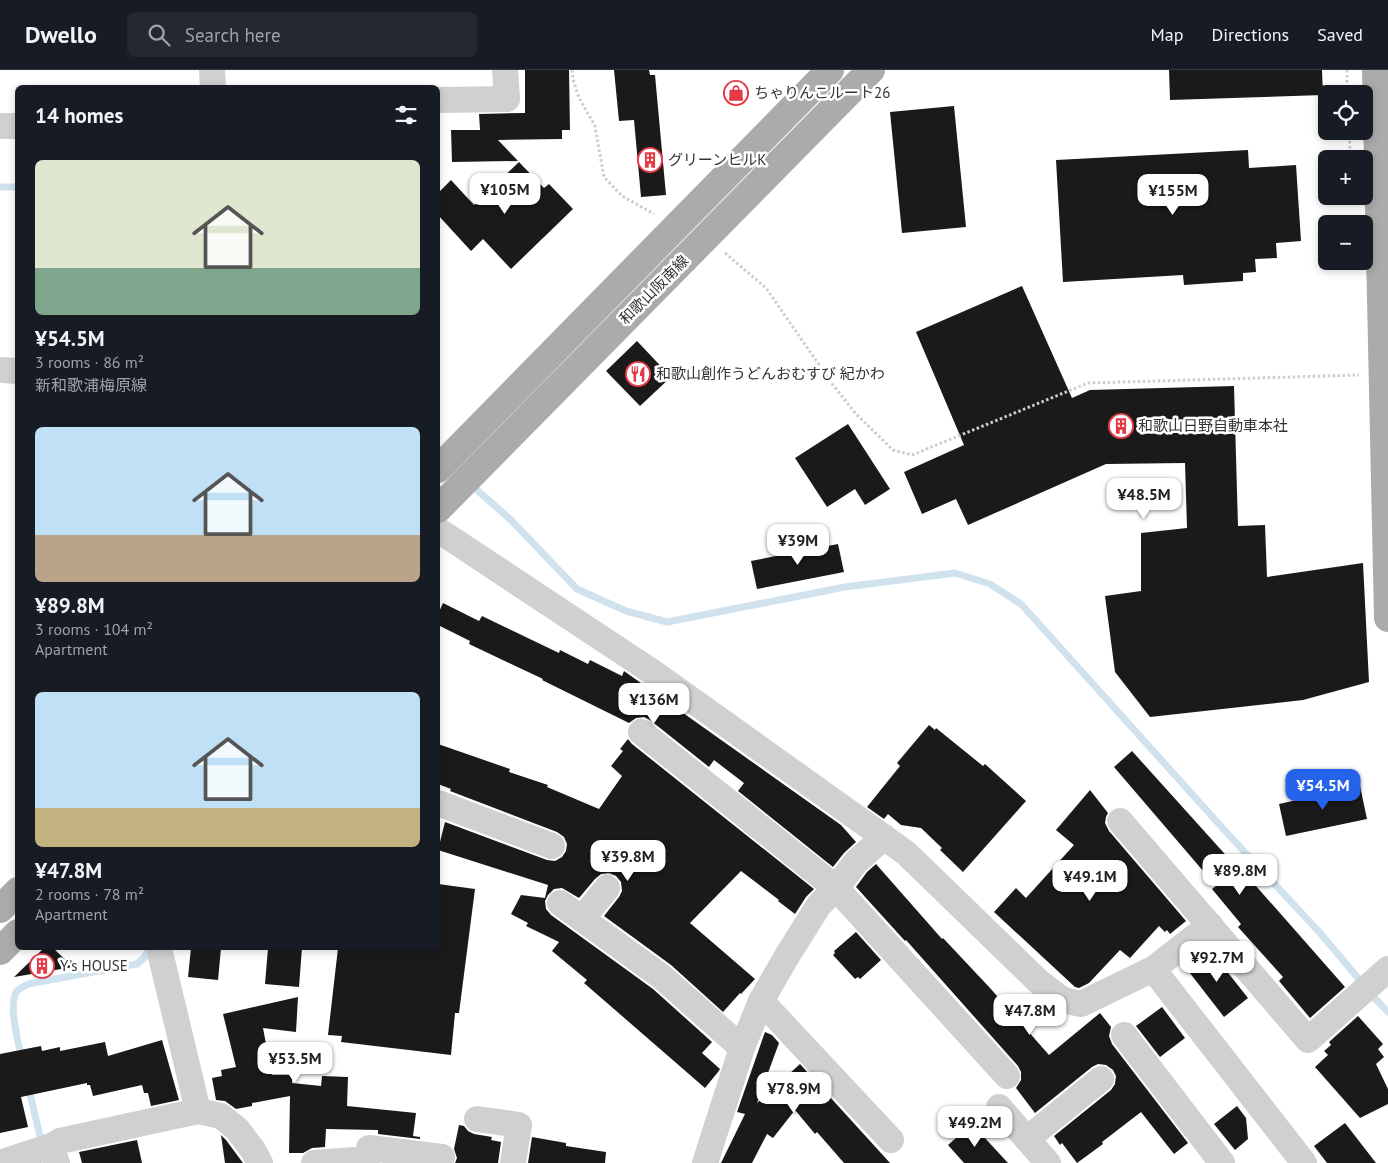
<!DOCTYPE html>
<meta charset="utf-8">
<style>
:root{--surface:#171b24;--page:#242831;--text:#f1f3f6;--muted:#9ea1a6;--line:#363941;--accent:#2563eb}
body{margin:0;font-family:"PT Sans","Noto Sans JP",sans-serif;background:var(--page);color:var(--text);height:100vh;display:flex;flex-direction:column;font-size:19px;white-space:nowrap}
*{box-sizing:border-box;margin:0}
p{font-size:16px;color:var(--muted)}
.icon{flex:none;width:28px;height:28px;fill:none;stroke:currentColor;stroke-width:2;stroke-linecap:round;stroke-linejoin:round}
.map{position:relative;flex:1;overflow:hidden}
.details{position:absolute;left:15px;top:15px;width:425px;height:865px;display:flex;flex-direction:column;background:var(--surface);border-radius:8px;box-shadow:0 2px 8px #0003}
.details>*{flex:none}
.fabs{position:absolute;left:1318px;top:15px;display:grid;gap:10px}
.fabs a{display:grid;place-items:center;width:55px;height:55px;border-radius:8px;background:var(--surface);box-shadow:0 2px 8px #0003;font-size:25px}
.price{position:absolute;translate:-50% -42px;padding:0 11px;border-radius:10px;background:#fff;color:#222;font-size:16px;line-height:32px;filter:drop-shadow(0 1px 2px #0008)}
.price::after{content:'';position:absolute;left:50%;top:30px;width:15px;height:11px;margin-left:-8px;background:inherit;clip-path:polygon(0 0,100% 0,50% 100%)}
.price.active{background:var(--accent);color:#fff}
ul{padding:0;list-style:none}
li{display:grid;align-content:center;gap:10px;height:265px;padding:0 20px}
li span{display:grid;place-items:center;height:155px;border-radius:8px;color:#555}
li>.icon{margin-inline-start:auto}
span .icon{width:90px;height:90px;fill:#fffc;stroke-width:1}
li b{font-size:21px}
h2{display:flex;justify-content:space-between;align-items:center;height:60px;padding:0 20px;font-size:21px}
header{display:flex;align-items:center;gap:30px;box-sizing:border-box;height:70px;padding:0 25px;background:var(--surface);border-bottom:1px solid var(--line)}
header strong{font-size:24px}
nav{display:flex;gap:28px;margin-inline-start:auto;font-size:18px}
.search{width:350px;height:45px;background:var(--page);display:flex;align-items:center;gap:12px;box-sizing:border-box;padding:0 18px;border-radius:8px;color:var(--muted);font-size:19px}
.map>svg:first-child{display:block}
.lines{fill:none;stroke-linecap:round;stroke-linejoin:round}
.stream{stroke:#cfe2ee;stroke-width:7}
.building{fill:#1a1a1a}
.path{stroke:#cdcdcd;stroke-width:3;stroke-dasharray:2.5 2.5;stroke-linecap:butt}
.minor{stroke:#d0d0d0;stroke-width:26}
.major{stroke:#ababab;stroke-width:28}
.labels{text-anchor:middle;stroke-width:5;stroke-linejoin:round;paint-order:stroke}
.poi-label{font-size:15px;fill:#333;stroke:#fff;text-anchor:start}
.street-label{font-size:15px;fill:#333;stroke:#fff}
</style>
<header>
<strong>Dwello</strong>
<div class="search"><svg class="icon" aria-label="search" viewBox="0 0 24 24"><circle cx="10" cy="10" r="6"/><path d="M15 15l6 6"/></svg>Search here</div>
<nav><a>Map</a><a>Directions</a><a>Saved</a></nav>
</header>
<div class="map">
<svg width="1388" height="1093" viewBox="0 0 1388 1093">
<rect width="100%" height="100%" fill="#fff"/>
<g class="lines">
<g class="stream">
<polyline points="0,117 18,117"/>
<polyline points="469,413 510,449 577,519 626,541 667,552 845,517 955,503 990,514 1021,534 1227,763 1321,864 1363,914"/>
<polyline points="1369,922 1388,942"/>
<path d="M22 988C18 974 8 933 17 921 20 918 25 916 28 914L137 894 145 887 149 878"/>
<polyline points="28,1016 42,1074"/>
</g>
</g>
<g class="building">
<polygon points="525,0 569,0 570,60 562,60 562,69 498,70 518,91 452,92 451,60 480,60 479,44 525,43"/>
<polygon points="614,0 649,0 650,5 655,5 666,125 641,127 634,50 619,51"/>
<polygon points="1169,0 1322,0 1323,25 1170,30"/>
<polygon points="954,36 966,157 902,163 890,42"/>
<polygon points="1248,80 1249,98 1296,95 1301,171 1276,173 1277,188 1255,189 1256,202 1243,203 1243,211 1184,215 1183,205 1063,212 1056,90"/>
<polygon points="519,92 544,118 549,114 573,139 511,199 483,169 471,181 438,145 438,123 451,110 474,135"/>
<polygon points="1022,216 1072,328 1090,320 1234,316 1238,456 1265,455 1267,507 1363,493 1369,612 1303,630 1150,647 1115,602 1105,526 1141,521 1141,463 1187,458 1185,393 1106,394 968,455 956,429 922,444 904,402 964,375 916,262"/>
<polygon points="637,271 671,307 640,336 606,301"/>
<polygon points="848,354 890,419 865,435 855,419 827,437 795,388"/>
<polygon points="838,474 844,502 757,519 751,491"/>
<polygon points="443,533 479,551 482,546 559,583 560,580 588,594 590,590 622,606 624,601 841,755 856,772 844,783 833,797 738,721 744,713 714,690 709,697 650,650 644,647 636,648 629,653 542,610 543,609 469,574 470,571 438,555 438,544"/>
<polygon points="929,655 935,660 936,658 983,696 985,694 1026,731 963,802 940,780 942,778 921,758 901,755 888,744 884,749 867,737 900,696 897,693"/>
<polygon points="628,669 632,674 814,819 806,827 795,844 778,831 779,830 741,801 690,853 755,909 741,924 740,923 723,942 671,895 604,846 619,827 622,821 621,812 616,806 609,803 601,804 595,809 579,828 562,818 554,819 548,825 545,831 546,839 551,845 653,919 712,972 702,983 720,999 718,1002 705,1018 584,913 587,910 552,881 559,872 526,856 528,853 511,844 521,825 545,828 548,815 438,780 445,752 547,790 555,791 562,787 566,781 567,774 564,767 557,762 450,721 451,719 438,714 438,674 510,699 509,702 548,715 547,717 599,739 622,706 611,696 623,681 620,679"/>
<polygon points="1132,681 1232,792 1234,791 1345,917 1310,948 1279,911 1283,907 1238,857 1241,854 1212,819 1216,816 1114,697"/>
<polygon points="1360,716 1367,749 1286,766 1279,734"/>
<polygon points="1090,720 1108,743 1106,747 1105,753 1109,761 1186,851 1170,864 1167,860 1165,862 1159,856 1130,888 1120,880 1089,913 1079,918 1075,917 994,842 1016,818 1026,828 1074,775 1056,760"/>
<polygon points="876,794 942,869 943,868 990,918 1049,985 1100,943 1111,957 1109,966 1112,974 1188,1073 1174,1084 1141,1042 1102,1072 1103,1074 1077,1093 1062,1073 1060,1075 1054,1066 1111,1020 1115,1014 1116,1006 1113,1000 1106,995 1098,994 1092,997 1035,1043 1016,1018 1021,1010 1021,1002 1018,996 906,870 905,871 856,817 867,802"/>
<polygon points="438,814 475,819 459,943 455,943 451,985 341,972 342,966 328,965 338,878 438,878"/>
<polygon points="856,862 881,890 860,909 858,907 855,909 833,885 835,883 834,881"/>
<polygon points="44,878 53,878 73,897 14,907"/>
<polygon points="191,878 221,878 218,910 188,907"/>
<polygon points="268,878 302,878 299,917 265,914"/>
<polygon points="1210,880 1248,928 1224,947 1186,898"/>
<polygon points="298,927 296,962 263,958 272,1005 292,1005 292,1013 321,1016 322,1006 348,1007 347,1036 416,1043 413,1066 420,1067 420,1069 378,1064 378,1060 326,1059 325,1077 312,1078 303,1083 289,1083 290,1026 252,1033 252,1036 236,1039 225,1031 216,1030 212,1008 222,1006 221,1000 236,997 223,944"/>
<polygon points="1162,937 1185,968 1160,987 1136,956"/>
<polygon points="1358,946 1383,974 1378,979 1384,987 1376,994 1388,1019 1388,1034 1360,1048 1315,997 1328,985 1324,981 1331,975 1329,972"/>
<polygon points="765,962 772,965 779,973 757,1033 800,994 890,1093 844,1093 817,1062 815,1064 795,1040 773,1068 767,1064 752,1093 721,1093 745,1044 737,1042"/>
<polygon points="162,970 179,1030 151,1036 148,1023 144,1023 142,1015 93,1026 90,1015 87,1015 87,1013 21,1027 28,1057 0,1063 0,984 41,976 42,981 60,977 60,981 105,972 108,986"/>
<polygon points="1237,1036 1246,1048 1248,1069 1235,1080 1214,1054"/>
<polygon points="1345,1053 1376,1093 1327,1093 1314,1076"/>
<polygon points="972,1054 1008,1093 964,1093 948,1075"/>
<polygon points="459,1055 464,1056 468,1061 474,1064 492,1067 491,1070 501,1072 498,1093 455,1093 457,1088 454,1079"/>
<polygon points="221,1065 226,1070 243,1093 225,1093"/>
<polygon points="532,1067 566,1073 566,1076 606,1082 605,1093 528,1093"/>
<polygon points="137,1070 142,1093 82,1093 79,1082"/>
</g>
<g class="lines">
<g class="path">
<polyline points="572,0 573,9 579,28 595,56 604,107 622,126 654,144"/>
<polyline points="1347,0 1347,24"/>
<polyline points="1349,61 1350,81"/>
<polyline points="725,183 766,218 833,315 856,344 893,380 912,385 1088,313 1359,305"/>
</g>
<g class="minor">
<polyline points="212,0 213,18"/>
<polyline points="438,30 507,29 505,0"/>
<polyline points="0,56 18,56"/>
<polyline points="0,300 18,301"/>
<polyline points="438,460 654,603 906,783 1039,912 1063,930 1081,934 1153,899 1210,855"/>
<polyline points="641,662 836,818 1007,1006"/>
<polyline points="438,733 552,776"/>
<polyline points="1120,751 1308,970 1388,899"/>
<polyline points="560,833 662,907 742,978"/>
<polyline points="582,849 607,818"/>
<polyline points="159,878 198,1041"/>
<polyline points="1153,899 1304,1093"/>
<polyline points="761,931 891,1070"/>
<polyline points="1124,965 1222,1093"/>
<polyline points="999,1037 1048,1093"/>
<polyline points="477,1049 519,1055 513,1093"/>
<polyline points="1027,1069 1101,1009"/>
<polyline points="0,1093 51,1076"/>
<polyline points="57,1093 51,1076 60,1071 198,1041 221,1046 237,1059 253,1080 260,1093"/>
<polyline points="314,1093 367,1089 369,1078 442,1087"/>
<polyline points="705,1093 742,978 761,931 787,886 819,835 836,818 856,792 884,767"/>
</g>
<g class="major">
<polyline points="1376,0 1388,548"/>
<polyline points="438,399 830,0"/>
<polyline points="438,439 871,0"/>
<polyline points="0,839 18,821"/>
<polyline points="0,881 18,863"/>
</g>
</g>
<defs>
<symbol id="shop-ring" viewBox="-11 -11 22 22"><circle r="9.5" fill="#fff" stroke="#e63946" stroke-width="1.5"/><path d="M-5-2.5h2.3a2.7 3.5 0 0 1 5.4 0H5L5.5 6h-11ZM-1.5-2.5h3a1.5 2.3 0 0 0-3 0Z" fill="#e63946"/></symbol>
<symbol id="building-ring" viewBox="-11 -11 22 22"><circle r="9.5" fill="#fff" stroke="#e63946" stroke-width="1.5"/><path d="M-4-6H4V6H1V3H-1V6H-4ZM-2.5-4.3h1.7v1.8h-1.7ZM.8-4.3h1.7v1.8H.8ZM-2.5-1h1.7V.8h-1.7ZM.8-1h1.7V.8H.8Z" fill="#e63946"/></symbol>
<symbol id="restaurant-ring" viewBox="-11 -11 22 22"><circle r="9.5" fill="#fff" stroke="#e63946" stroke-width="1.5"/><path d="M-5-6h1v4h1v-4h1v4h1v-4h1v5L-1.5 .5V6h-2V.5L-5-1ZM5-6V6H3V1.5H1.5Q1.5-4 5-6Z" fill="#e63946"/></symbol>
</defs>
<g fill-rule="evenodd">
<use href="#shop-ring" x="722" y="9" width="28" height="28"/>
<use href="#building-ring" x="636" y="76" width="28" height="28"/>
<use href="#restaurant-ring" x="624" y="290" width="28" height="28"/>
<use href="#building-ring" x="1107" y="342" width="28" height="28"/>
<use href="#building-ring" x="28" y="882" width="28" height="28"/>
</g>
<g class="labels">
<g class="poi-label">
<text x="754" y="28">ちゃりんこルート26</text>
<text x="668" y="95">グリーンヒルK</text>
<text x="656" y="309">和歌山創作うどんおむすび 紀かわ</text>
<text x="1138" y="361">和歌山日野自動車本社</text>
<text x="60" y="901">Y's HOUSE</text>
</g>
<g class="street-label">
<text transform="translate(654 220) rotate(-45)" y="5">和歌山阪南線</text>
</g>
</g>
</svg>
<div class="fabs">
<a><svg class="icon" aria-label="locate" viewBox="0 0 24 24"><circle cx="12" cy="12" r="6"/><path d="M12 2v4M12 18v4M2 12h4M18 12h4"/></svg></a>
<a>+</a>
<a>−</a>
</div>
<b class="price" style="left:505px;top:145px">¥105M</b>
<b class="price" style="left:1173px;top:146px">¥155M</b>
<b class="price" style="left:1144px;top:450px">¥48.5M</b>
<b class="price" style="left:798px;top:496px">¥39M</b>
<b class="price" style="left:654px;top:655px">¥136M</b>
<b class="price active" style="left:1323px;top:741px">¥54.5M</b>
<b class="price" style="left:628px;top:812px">¥39.8M</b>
<b class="price" style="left:1240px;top:826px">¥89.8M</b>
<b class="price" style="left:1090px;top:832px">¥49.1M</b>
<b class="price" style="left:1217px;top:913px">¥92.7M</b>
<b class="price" style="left:1030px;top:966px">¥47.8M</b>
<b class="price" style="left:295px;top:1014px">¥53.5M</b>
<b class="price" style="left:794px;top:1044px">¥78.9M</b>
<b class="price" style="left:975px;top:1078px">¥49.2M</b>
<section class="details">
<h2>14 homes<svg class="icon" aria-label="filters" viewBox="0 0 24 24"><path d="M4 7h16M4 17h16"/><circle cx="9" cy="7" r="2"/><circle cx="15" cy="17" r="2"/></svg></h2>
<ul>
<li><span style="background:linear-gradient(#dfe7d0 70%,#7fa58c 0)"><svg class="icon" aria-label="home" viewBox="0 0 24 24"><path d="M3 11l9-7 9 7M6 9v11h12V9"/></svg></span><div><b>¥54.5M</b><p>3 rooms · 86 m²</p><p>新和歌浦梅原線</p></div></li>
<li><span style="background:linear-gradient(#bfe0f5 70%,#b9a48a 0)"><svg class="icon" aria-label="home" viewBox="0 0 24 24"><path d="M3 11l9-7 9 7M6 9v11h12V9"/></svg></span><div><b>¥89.8M</b><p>3 rooms · 104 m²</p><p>Apartment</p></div></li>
<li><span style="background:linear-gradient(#bfe0f5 75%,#c2b280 0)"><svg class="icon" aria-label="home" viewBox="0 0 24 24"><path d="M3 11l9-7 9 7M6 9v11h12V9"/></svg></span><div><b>¥47.8M</b><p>2 rooms · 78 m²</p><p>Apartment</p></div></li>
</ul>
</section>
</div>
